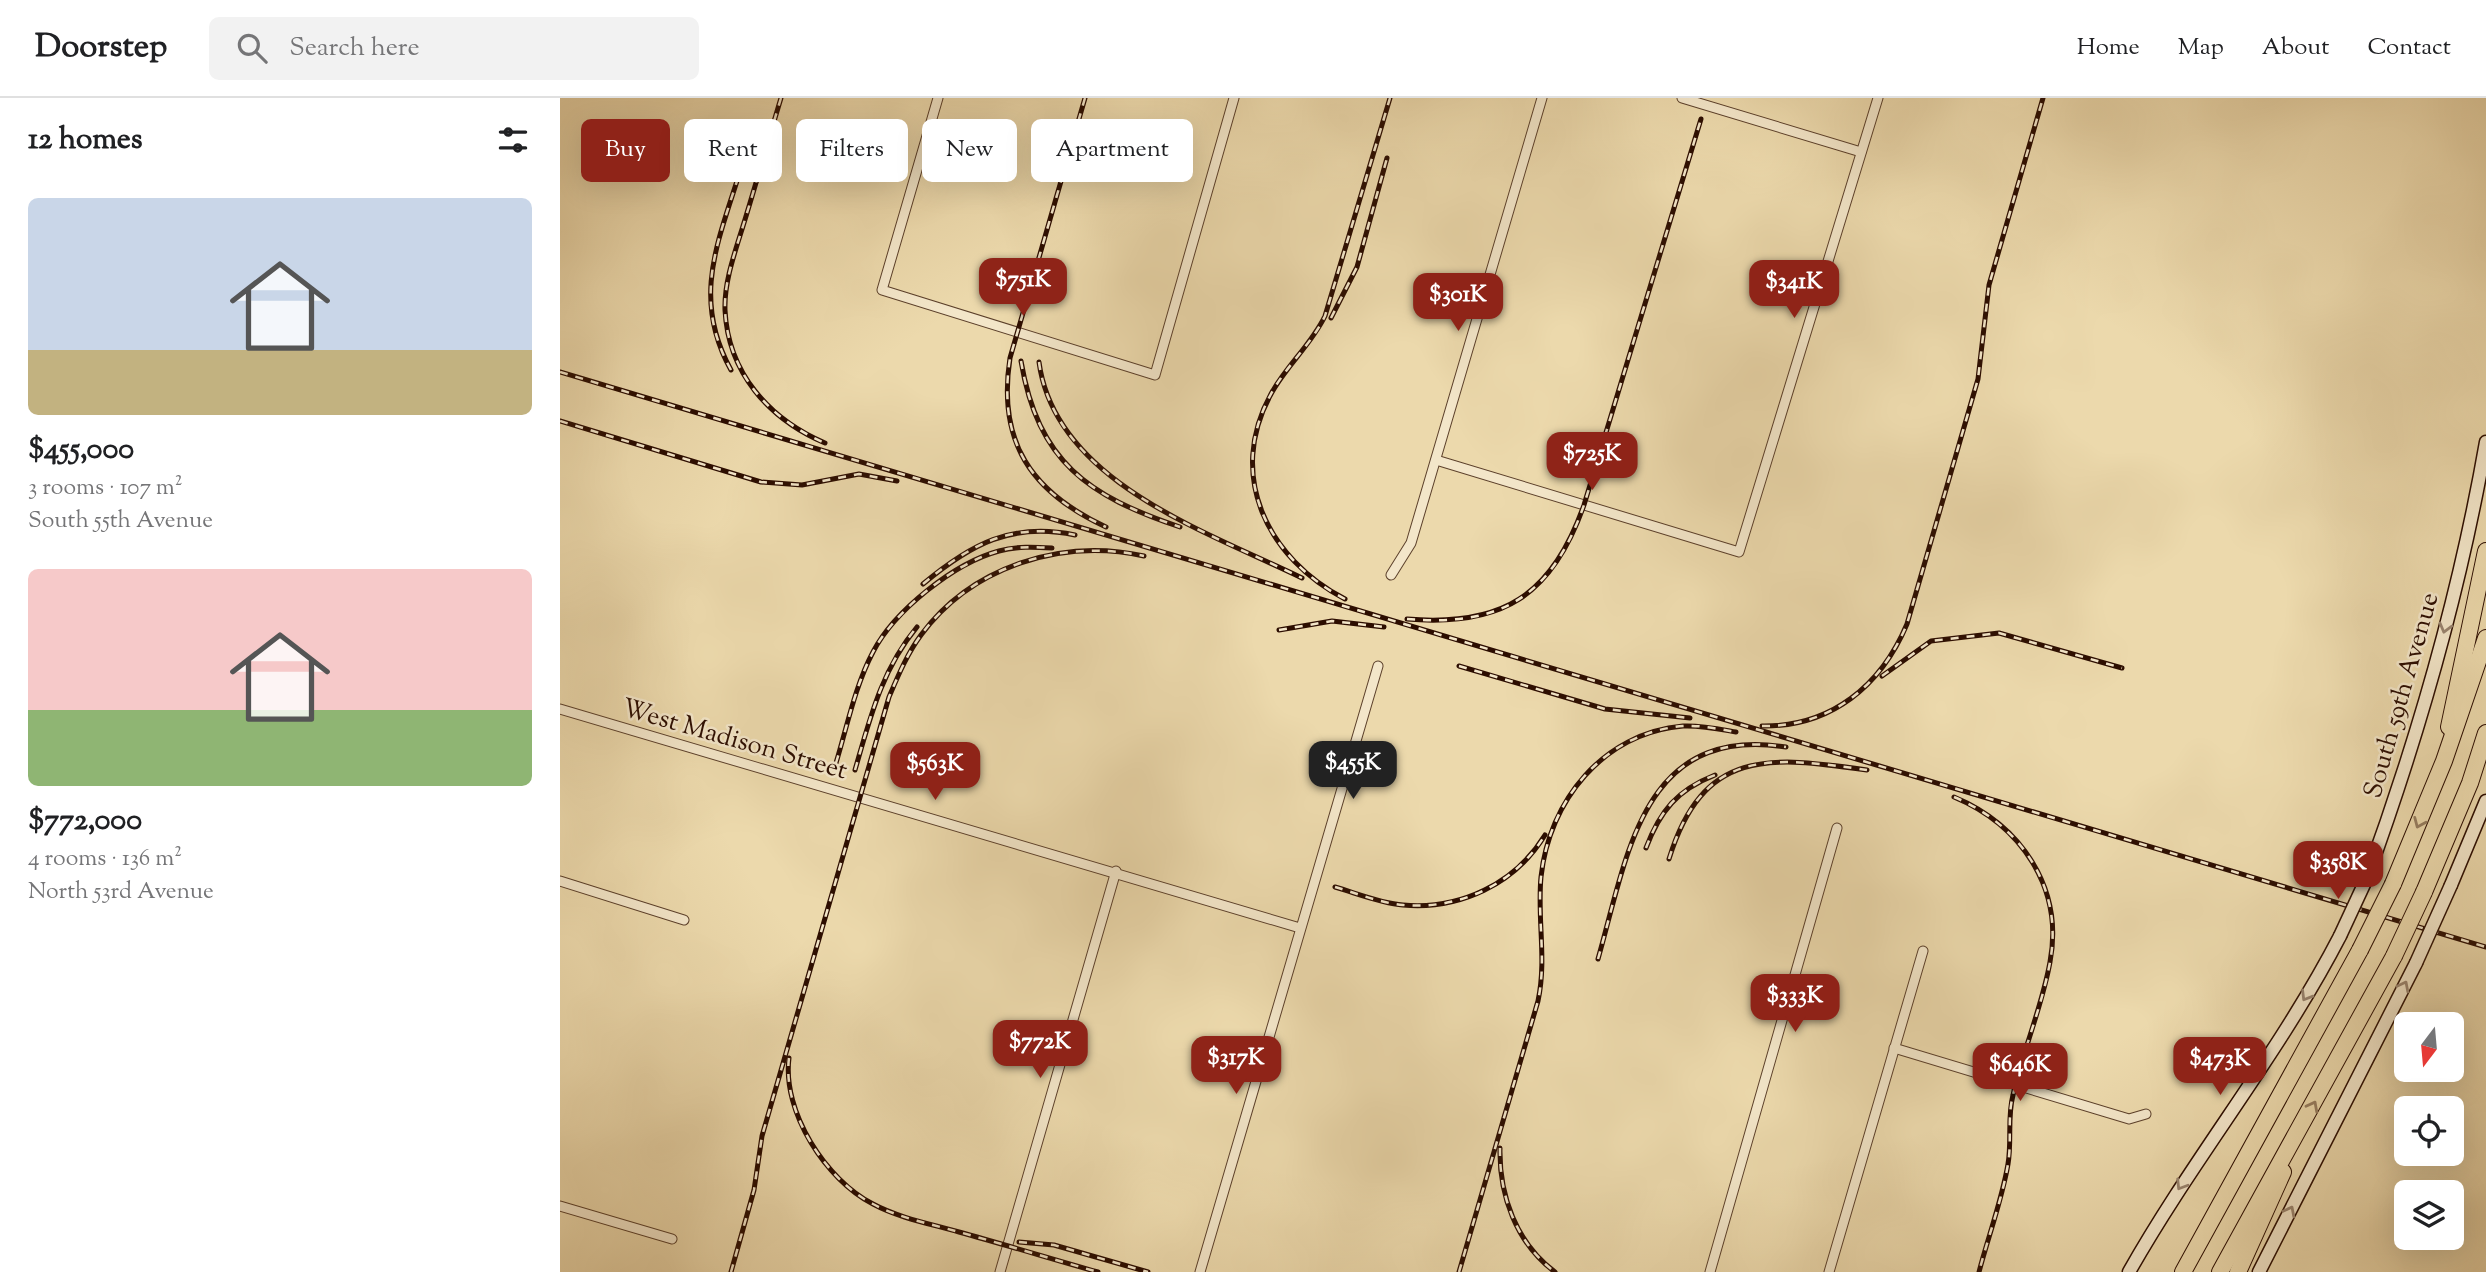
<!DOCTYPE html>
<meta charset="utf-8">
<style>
:root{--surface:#fff;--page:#f2f2f2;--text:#202124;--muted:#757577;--line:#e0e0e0;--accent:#8f2418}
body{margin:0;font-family:"Sorts Mill Goudy",serif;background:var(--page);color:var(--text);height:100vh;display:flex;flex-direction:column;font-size:26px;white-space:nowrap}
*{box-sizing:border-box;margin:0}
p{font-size:23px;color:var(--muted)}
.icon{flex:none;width:38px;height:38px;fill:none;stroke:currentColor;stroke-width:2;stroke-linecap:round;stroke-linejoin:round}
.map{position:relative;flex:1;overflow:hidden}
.side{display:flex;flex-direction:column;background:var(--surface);width:560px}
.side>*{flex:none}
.guide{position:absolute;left:21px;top:21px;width:665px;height:63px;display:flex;gap:14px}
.needle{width:46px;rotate:196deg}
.fabs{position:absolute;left:1834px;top:914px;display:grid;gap:14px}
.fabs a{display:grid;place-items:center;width:70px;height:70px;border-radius:10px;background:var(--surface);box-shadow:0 7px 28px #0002;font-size:35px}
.price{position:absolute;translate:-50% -60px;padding:0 16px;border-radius:14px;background:var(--accent);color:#fff;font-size:23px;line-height:46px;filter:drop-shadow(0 2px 4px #0008)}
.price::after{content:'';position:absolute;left:50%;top:42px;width:21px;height:16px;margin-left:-10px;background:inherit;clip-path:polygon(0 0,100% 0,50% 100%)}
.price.selected{background:#222;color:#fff}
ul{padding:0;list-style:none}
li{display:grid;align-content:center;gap:14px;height:371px;padding:0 28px}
li span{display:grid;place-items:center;height:217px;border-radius:10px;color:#555}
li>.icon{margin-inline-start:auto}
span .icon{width:126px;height:126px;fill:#fffc;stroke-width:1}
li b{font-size:30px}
h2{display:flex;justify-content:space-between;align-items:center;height:84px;padding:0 28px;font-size:30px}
.tag{padding:0 24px;border-radius:10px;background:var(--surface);box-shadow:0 7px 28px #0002;font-size:24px;line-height:63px}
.tag.selected{background:var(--accent);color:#fff}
header{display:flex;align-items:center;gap:42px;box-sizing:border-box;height:98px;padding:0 35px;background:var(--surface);border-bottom:2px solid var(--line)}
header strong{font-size:33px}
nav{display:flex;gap:38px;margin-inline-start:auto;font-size:24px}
.search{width:490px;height:63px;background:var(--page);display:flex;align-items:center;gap:18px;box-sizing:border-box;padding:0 24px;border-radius:10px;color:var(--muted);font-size:26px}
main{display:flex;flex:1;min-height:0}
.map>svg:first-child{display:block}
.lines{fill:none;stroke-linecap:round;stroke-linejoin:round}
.minor-casing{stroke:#5c402b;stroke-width:11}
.secondary-casing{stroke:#2c0d00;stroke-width:15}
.motorway-casing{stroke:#2c0d00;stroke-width:18}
.minor{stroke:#f3e6c9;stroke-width:9}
.secondary{stroke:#f3e6c9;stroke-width:12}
.motorway{stroke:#ecd9ac;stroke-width:16}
.rail-casing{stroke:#2c0d00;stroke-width:5}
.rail{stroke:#f3e6c9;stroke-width:2.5;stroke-dasharray:8;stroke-linecap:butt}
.secondary-bridge-casing{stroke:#2c0d00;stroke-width:15;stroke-linecap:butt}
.motorway-bridge-casing{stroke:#2c0d00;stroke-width:18;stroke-linecap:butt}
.secondary-bridge{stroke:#f3e6c9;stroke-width:12}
.motorway-bridge{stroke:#ecd9ac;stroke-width:16}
.oneway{stroke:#99846f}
.oneway2{stroke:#967d5f}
.labels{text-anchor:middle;stroke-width:5;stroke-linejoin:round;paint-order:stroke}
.street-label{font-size:26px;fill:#2c0d00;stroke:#f3e6c9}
</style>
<header>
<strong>Doorstep</strong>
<div class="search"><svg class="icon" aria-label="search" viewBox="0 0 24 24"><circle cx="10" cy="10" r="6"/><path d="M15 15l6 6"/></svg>Search here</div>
<nav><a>Home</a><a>Map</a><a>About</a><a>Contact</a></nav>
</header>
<main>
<section class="side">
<h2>12 homes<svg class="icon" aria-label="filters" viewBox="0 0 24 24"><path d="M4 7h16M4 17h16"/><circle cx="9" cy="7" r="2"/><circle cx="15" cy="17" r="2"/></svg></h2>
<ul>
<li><span style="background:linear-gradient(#c9d6e8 70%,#c2b280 0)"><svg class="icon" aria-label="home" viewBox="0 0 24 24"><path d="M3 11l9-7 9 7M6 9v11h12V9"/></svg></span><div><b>$455,000</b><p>3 rooms · 107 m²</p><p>South 55th Avenue</p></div></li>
<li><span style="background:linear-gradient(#f6c9c9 65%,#8fb573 0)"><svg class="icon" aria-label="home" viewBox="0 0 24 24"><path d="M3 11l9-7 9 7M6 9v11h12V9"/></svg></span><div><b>$772,000</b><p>4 rooms · 136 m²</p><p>North 53rd Avenue</p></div></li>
</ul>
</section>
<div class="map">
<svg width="1926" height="1174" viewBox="0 0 1926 1174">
<rect width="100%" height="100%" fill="#ecd9ac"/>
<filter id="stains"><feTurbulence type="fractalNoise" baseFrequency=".00286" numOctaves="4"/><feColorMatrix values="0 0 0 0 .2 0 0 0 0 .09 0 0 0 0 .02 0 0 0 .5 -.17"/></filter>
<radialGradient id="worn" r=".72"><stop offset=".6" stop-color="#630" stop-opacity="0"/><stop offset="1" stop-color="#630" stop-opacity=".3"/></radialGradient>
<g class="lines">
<defs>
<g id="minor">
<polyline points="378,0 322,192 595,277 674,0"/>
<polyline points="1122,0 1301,54"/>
<polyline points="876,362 1179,454 1318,0"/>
<polyline points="831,477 851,445 982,0"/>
<polyline points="0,611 740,830"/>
<polyline points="0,783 124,822"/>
<polyline points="1334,950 1569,1021 1586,1016"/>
<polyline points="0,1108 112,1141"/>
<polyline points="440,1174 556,773"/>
<polyline points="640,1174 818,568"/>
<polyline points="1150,1174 1277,730"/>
<polyline points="1269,1174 1363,853"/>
</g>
<g id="secondary">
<path d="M1806 782C1858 640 1900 493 1926 344"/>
<polyline points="1891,787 1926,703"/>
<path d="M1569 1174C1634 1059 1719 956 1780 838"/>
<polyline points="1699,1174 1856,865"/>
</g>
<g id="motorway">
<polyline points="1889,629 1926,453"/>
<polyline points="1833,786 1884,663 1926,540"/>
<polyline points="1864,794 1910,685 1926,635"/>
<polyline points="1623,1174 1800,852"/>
<polyline points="1660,1174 1834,858"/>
<polyline points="1678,1174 1723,1074"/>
</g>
</defs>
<use href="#minor" class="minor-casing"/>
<use href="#secondary" class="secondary-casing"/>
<use href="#motorway" class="motorway-casing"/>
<use href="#minor" class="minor"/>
<use href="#secondary" class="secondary"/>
<use href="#motorway" class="motorway"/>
<defs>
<g id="rail">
<path d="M221 0C208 43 196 86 183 128 175 154 164 184 165 212 168 275 209 321 265 345"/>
<path d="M525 0 450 260C437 344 471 394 546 429"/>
<polyline points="771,220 797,169 827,60"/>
<path d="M461 263C478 364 528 398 620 429"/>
<path d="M479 264C495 384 648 434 742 480"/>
<path d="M171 272C130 198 160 140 182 67"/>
<polyline points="0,274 1926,849"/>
<polyline points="0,323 201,384 242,387 299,376 337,383"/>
<path d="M363 486C411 446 451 424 515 437"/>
<path d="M785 501C708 461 666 378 711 296 726 268 751 247 765 218L830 0"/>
<path d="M847 521C942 529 992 498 1024 407L1141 21"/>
<polyline points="719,532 772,523 824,529"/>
<polyline points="899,568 1045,611 1130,620"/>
<polyline points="1322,578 1371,543 1439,535 1562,570"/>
<path d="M1202 628C1271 629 1321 588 1347 526L1418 281 1429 187 1483 0"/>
<path d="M276 665C287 629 295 588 313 554 334 513 394 465 439 453 457 448 475 449 492 450"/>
<path d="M295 672C310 620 322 571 357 529"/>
<path d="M1394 699C1461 727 1504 790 1490 864 1482 909 1463 952 1453 997 1447 1020 1452 1043 1448 1066 1442 1102 1428 1139 1419 1174"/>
<path d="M1086 750C1100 713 1117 692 1155 677"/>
<path d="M1109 761C1143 650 1209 658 1307 672"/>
<path d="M775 789C796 795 820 805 843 807 900 812 955 786 985 737"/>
<path d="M1038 861C1068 756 1082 627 1226 649"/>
<path d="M229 960C222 1014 266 1082 313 1106 339 1120 371 1126 399 1134 446 1147 492 1161 538 1174"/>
<path d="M940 1050C939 1097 956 1145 995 1174"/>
<polyline points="459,1144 494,1147 588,1174"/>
<path d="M171 1174 194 1092 202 1038 329 599C338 578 347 556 361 537 412 468 502 440 584 458"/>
<path d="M899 1174 978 903C987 861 977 821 981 779 989 703 1043 635 1123 628 1140 627 1159 631 1176 634"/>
</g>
</defs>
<use href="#rail" class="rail-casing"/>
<use href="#rail" class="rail"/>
<defs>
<g id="secondary-bridge">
<polyline points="1780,838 1806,782"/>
<polyline points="1856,865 1891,787"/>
</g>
<g id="motorway-bridge">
<polyline points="1800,852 1833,786"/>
<polyline points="1834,858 1864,794"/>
</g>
</defs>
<use href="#secondary-bridge" class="secondary-bridge-casing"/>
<use href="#motorway-bridge" class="motorway-bridge-casing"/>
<use href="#secondary-bridge" class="secondary-bridge"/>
<use href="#motorway-bridge" class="motorway-bridge"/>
</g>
<defs><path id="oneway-chevron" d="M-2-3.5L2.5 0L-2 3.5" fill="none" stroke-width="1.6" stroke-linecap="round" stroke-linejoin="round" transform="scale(1.75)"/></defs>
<g class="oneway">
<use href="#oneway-chevron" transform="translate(1885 530) rotate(105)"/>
<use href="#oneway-chevron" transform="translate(1844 888) rotate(-63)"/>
<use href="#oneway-chevron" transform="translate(1746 898) rotate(121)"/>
<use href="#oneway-chevron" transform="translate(1621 1087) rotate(122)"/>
<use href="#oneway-chevron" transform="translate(1730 1113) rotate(-63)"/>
</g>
<g class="oneway2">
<use href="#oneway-chevron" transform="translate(1859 725) rotate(113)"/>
<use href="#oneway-chevron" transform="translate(1753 1008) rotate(-62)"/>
</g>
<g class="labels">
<g class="street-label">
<text transform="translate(1840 597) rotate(-74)" y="9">South 59th Avenue</text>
<text transform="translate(175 640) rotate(16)" y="9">West Madison Street</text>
</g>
</g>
<rect width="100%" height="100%" filter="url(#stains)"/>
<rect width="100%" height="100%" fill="url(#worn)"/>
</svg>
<div class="fabs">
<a><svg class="needle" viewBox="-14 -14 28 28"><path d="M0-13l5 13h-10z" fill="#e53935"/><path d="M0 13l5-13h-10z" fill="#757577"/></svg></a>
<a><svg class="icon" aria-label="locate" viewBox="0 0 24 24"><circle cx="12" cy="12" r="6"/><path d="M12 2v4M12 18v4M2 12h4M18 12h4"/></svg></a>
<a><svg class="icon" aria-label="layers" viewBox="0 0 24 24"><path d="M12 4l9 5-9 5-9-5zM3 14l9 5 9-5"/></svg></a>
</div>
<b class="price" style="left:463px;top:220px">$751K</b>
<b class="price" style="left:1234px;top:222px">$341K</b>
<b class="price" style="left:898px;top:235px">$301K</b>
<b class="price" style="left:1032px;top:394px">$725K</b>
<b class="price selected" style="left:793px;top:703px">$455K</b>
<b class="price" style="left:375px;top:704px">$563K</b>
<b class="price" style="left:1778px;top:803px">$358K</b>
<b class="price" style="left:1235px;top:936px">$333K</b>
<b class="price" style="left:480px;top:982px">$772K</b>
<b class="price" style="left:676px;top:998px">$317K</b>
<b class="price" style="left:1660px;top:999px">$473K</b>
<b class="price" style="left:1460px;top:1005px">$646K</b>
<div class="guide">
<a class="tag selected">Buy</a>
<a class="tag">Rent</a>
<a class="tag">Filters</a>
<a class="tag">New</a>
<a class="tag">Apartment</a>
</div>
</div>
</main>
